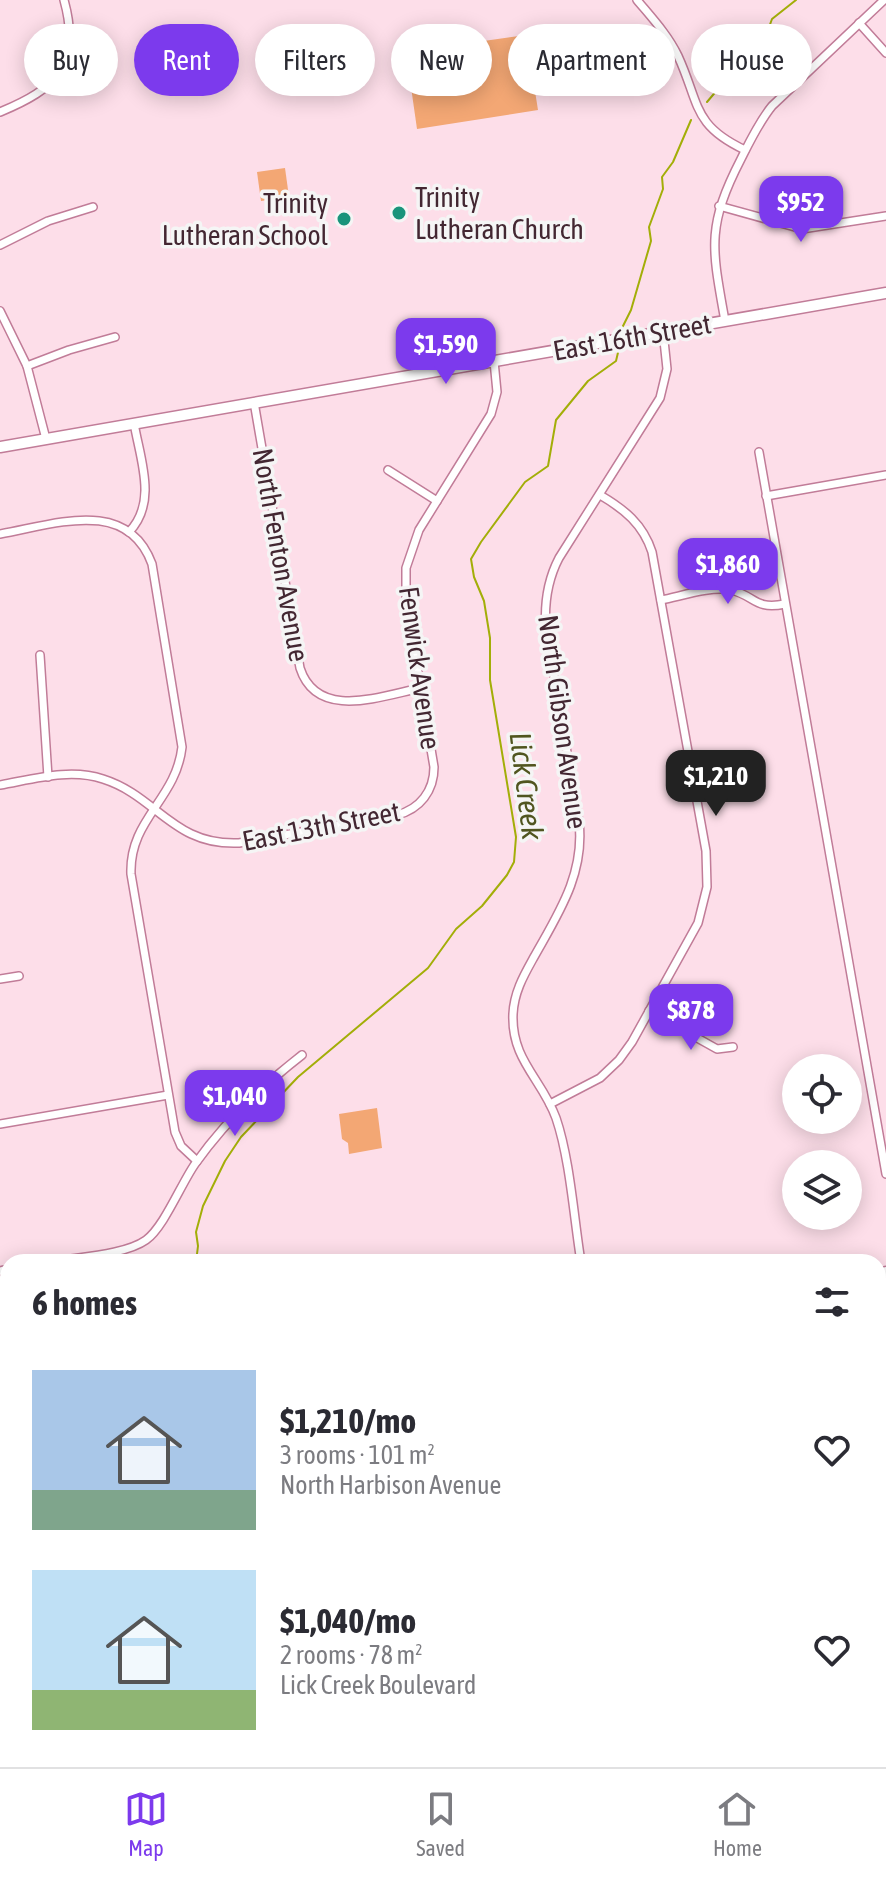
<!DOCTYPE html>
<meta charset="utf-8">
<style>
:root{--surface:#fff;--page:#f7f7f7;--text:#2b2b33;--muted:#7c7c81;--line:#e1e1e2;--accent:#7c3aed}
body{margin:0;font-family:"Asap Condensed",sans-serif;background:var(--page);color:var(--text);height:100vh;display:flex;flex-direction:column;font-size:30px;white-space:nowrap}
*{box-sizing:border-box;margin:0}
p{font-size:26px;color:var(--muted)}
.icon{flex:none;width:44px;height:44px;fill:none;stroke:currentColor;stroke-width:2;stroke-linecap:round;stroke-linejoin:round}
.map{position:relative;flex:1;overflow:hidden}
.drawer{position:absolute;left:0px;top:1254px;width:886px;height:514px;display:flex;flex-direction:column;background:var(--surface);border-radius:24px 24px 0 0;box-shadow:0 4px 20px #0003}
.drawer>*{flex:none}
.banner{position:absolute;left:24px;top:24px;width:838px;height:72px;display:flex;gap:16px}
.fabs{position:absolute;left:782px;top:1054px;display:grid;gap:16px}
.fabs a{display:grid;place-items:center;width:80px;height:80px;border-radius:50%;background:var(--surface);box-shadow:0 4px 20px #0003;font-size:40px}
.price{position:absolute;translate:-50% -68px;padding:0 18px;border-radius:16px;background:var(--accent);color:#fff;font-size:26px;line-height:52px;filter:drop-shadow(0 2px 4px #0008)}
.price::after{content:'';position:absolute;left:50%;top:48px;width:24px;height:18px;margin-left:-12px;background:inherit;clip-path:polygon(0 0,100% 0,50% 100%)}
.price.selected{background:#222;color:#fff}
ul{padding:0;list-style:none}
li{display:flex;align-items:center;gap:24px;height:200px;padding:0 32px}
li span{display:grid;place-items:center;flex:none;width:224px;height:160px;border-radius:0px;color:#555}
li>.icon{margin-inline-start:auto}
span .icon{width:96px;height:96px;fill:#fffc;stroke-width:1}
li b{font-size:34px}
h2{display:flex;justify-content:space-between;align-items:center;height:96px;padding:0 32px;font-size:34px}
.pill{padding:0 28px;border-radius:36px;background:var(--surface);box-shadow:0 4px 20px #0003;font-size:28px;line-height:72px}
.pill.selected{background:var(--accent);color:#fff}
.tab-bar{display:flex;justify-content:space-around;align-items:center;height:112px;border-top:2px solid var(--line);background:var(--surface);font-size:22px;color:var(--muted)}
.tab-bar a{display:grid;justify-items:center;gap:4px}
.tab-bar .selected{color:var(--accent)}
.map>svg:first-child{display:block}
.green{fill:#f3a774}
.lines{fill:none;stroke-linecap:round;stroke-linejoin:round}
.stream{stroke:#a3ae08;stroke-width:2}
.street-casing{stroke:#c17c98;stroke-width:10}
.secondary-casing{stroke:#c17c98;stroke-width:13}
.street{stroke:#fff;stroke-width:7}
.secondary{stroke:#fff;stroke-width:10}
.poi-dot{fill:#19947b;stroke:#f5f5f5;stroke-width:3}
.labels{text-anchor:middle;stroke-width:7;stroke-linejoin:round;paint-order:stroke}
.poi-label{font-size:28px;fill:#432732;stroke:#f5f5f5;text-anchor:start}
.street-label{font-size:28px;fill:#432732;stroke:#f5f5f5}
.water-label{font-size:30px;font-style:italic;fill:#50551f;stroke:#f5f5f5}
</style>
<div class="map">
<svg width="886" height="1767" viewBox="0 0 886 1767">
<rect width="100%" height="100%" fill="#fddee9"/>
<g class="green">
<polygon points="526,35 538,110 417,129 406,52"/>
<polygon points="285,168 289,197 261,201 257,172"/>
<polygon points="377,1108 382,1148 349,1154 348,1143 342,1139 339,1114"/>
</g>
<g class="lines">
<g class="stream">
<polyline points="707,102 768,30 772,19 796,0"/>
<polyline points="622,335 621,330 631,310 651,241 649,227 663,189 662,177 673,162 691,120"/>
<polyline points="196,1262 198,1246 196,1232 203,1206 225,1161 241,1137 298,1077 428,968 456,929 482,906 507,875 514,862 516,837 490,680 490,638 484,601 474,577 471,559 481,542 525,482 548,466 556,420 588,381 616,361 620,344"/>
</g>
<defs>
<g id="street">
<path d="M637 0C652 18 668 35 678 56 700 104 692 125 745 150"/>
<polyline points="859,23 886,53"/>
<path d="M0 112C56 89 82 65 64 0"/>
<polyline points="719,206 802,229 886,216"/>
<polyline points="0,245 48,221 93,207"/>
<polyline points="0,311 27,366 46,439"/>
<path d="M725 321C712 248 706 227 741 159 750 141 759 122 772 106L884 0"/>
<polyline points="27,366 69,350 115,337"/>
<path d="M254 402 300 668C317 721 381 696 421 688"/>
<polyline points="759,452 886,1174"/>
<polyline points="388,470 437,501"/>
<polyline points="766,496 886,475"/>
<path d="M129 532C158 502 140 459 134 423"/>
<path d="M0 534C53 525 127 496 152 564L182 747C176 800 129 819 131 874L175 1132 181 1146 197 1161"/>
<path d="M661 600C682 596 710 586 731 590 756 596 754 610 785 604"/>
<polyline points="40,655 48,777"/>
<path d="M0 785C34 779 70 768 103 779 157 796 173 846 239 843L397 815C420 809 434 791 434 767L406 601V568L419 530 491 414 497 392 494 361"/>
<polyline points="0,979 19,976"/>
<polyline points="649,1011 717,1049 733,1047"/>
<path d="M550 1104 600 1078 619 1060 632 1042 698 923 707 887 706 851 652 552C643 524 624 509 600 495"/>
<polyline points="0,1124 168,1095"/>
<path d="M51 1262C77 1257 125 1255 146 1240 164 1227 181 1184 195 1164 225 1122 262 1086 302 1055"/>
<path d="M581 1262C574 1219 570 1159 556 1118 542 1079 511 1060 513 1014 514 992 524 975 534 957 558 914 585 874 579 822L546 630C544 605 547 581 559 558L660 398 667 369 663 331"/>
<polyline points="0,1271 8,1269"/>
<polyline points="878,1621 886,1620"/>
<polyline points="151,1760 152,1767"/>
<polyline points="321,1760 322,1767"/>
<polyline points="662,1760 663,1767"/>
<polyline points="832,1760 834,1767"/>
<polyline points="32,1767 73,1760"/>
</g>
<g id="secondary">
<polyline points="0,447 886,293"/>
<polyline points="878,1274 886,1272"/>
<polyline points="0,1425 8,1424"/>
<polyline points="491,1760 492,1767"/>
</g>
</defs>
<use href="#street" class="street-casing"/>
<use href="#secondary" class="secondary-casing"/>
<use href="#street" class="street"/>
<use href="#secondary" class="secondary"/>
</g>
<g class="poi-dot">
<circle cx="399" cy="213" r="8"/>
<circle cx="344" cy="219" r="8"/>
</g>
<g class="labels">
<g class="poi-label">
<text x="415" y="207">Trinity<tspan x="415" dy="32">Lutheran Church</tspan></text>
<text x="328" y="213" text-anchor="end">Trinity<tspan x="328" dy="32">Lutheran School</tspan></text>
</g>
<g class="street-label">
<text transform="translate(632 337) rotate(-10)" y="10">East 16th Street</text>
<text transform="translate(281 555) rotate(80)" y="10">North Fenton Avenue</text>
<text transform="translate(420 668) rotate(82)" y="10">Fenwick Avenue</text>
<text transform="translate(563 722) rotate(82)" y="10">North Gibson Avenue</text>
<text transform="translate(321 826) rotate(-11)" y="10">East 13th Street</text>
</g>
<g class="water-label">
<text transform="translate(526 786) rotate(83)" y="10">Lick Creek</text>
</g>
</g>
</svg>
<div class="fabs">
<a><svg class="icon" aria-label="locate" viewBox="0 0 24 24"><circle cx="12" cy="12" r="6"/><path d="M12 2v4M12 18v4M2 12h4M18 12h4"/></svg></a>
<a><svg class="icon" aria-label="layers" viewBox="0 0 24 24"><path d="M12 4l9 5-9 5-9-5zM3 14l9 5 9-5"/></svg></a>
</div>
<b class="price" style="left:801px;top:244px">$952</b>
<b class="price" style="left:446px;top:386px">$1,590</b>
<b class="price" style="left:728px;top:606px">$1,860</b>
<b class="price selected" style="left:716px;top:818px">$1,210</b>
<b class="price" style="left:691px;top:1052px">$878</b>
<b class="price" style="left:235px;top:1138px">$1,040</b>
<div class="banner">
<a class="pill">Buy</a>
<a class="pill selected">Rent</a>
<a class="pill">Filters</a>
<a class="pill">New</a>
<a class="pill">Apartment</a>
<a class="pill">House</a>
</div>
<section class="drawer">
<h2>6 homes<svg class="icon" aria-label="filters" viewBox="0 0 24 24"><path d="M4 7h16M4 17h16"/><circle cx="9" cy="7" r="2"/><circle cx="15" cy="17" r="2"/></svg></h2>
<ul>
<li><span style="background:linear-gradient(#a9c7e8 75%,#7fa58c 0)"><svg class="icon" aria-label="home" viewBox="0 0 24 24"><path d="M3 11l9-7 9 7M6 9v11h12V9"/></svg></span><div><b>$1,210/mo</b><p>3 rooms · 101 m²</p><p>North Harbison Avenue</p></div><svg class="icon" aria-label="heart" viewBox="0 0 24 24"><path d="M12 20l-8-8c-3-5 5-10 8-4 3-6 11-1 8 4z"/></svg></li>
<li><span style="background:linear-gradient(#bfe0f5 75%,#8fb573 0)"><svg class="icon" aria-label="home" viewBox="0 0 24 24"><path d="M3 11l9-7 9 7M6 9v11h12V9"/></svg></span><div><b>$1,040/mo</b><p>2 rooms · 78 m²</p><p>Lick Creek Boulevard</p></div><svg class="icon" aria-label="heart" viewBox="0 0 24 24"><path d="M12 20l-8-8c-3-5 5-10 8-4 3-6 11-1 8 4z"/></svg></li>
</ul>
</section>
</div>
<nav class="tab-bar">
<a class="selected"><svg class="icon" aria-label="map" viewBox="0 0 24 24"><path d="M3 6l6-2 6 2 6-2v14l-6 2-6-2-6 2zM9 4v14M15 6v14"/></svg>Map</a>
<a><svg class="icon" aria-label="saved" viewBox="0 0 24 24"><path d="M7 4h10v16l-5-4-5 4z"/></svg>Saved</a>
<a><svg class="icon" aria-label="home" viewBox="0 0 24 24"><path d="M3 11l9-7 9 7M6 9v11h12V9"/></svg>Home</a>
</nav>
